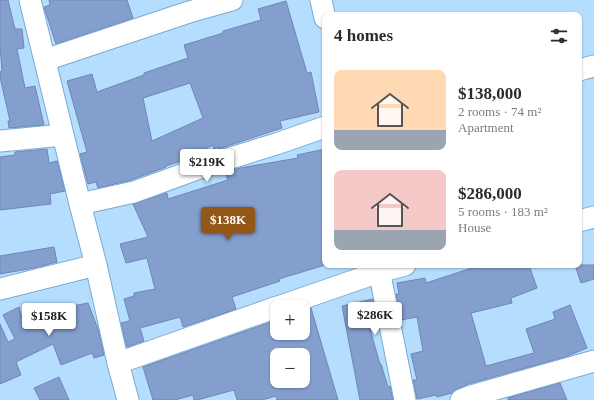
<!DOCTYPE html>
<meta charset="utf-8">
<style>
:root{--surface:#fff;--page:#f7f7f7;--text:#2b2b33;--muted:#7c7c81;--accent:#935817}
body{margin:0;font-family:Georgia,serif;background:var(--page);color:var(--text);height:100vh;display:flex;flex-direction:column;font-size:15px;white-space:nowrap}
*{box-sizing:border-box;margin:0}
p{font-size:13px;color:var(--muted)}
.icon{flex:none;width:22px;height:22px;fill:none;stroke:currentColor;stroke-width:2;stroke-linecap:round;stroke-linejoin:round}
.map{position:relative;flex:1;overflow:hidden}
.drawer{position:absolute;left:322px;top:12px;width:260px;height:256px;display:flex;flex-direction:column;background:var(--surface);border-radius:8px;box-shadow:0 1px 3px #0004}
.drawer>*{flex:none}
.buttons{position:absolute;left:270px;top:300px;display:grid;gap:8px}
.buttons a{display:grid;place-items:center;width:40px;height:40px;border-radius:8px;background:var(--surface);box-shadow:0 1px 3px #0004;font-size:20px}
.price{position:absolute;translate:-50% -34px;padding:0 9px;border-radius:4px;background:#fff;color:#222;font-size:13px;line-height:26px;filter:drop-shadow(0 1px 2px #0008)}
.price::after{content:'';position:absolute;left:50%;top:24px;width:12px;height:9px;margin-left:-6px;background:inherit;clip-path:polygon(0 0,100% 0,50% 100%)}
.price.current{background:var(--accent);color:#fff}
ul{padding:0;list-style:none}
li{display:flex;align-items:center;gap:12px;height:100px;padding:0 12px}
li span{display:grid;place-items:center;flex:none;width:112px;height:80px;border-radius:8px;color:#555}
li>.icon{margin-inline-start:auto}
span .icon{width:48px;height:48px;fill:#fffc;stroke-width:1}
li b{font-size:17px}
h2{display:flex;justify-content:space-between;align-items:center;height:48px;padding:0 12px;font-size:17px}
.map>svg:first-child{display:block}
.building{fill:#849ece;stroke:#6e87b5;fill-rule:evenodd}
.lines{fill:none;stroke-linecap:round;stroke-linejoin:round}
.minor-casing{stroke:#7aabd1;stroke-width:23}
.minor{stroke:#fff;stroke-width:21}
</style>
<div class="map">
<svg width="594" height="400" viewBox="0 0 594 400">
<rect width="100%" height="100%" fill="#b5ddfd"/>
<g class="building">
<polygon points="0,0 8,0 15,29 22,29 24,48 17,49 25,88 35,86 44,125 9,128 8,121 10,121 0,77 0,72 2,71 0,46"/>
<polygon points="49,0 127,0 133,18 56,44 44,7 50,5"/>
<path d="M286 1 307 73 311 72 319 112 280 121 282 128 218 149V147L214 149 213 145 178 162 166 166V167L131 180 98 188 96 182 88 184 80 154 87 152 67 81 92 74 97 92 144 75V73L188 58 184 45 223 33V31L261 20 258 9ZM190 83 203 118 152 141 143 98Z"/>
<polygon points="47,149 49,163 57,161 65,191 50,194 51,204 0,210 0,157 15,155 15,152"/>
<polygon points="325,149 325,265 279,279 280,281 232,297 236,309 183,327 180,317 140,328 144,341 127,347 121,323 130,321 124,299 134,296 134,293 155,289 147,258 126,263 120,244 148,237 133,204 167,193 168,199 228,180 225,172 240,168 298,158 297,155"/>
<polygon points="54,247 57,262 34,268 0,274 0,256"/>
<polygon points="481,265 529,265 537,288 511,298 512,303 471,313 486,366 534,353 526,329 555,319 553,312 570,305 587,348 565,357 468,384 457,389 452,393 437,397 436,395 417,399 413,380 417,380 411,354 423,351 417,317 401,320 396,294 399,294 397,283 425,278 426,283"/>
<polygon points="575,265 594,265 594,279 581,283"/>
<polygon points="373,299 378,324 375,325 376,328 370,329 380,364 381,364 388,387 390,386 393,400 360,400 342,306"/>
<polygon points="88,303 98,329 104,355 94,358 92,353 61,365 53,344 16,362 21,375 0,384 0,324 8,342 15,339 3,315 19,307 21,316"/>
<path d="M311 308 338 400H277L276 396 262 400H237L234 390 197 400H194L193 395 175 400H153L143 367 277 320V333H303V311ZM277 355H303V381H277Z"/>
<polygon points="59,377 69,400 40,400 34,388"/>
<polygon points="560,383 567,400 508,400 508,398"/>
</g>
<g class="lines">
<defs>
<g id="minor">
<polyline points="30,0 80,204 96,265 118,363 128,400"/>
<polyline points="321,0 325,18"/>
<polyline points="45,60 189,12 232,0"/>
<polyline points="579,70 594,66"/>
<polyline points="0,141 63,135"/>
<polyline points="80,204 134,192 211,164 276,144 325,127"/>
<polyline points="579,221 594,217"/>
<polyline points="378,265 405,400"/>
<polyline points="0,289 96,265"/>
<polyline points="278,307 379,272 405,265"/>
<polyline points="118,363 277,307"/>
<polyline points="461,400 471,396 594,361"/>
</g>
</defs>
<use href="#minor" class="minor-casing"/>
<use href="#minor" class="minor"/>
</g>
</svg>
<div class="buttons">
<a>+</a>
<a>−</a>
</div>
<b class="price" style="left:207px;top:183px">$219K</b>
<b class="price current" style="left:228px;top:241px">$138K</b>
<b class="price" style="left:375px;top:336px">$286K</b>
<b class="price" style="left:49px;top:337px">$158K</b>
<section class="drawer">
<h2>4 homes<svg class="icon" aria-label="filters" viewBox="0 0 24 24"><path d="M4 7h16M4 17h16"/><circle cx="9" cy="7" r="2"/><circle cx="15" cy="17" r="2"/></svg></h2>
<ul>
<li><span style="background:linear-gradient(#ffd9b3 75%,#9aa5b1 0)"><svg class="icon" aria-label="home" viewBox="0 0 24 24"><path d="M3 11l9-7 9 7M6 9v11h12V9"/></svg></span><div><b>$138,000</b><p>2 rooms · 74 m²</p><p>Apartment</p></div></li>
<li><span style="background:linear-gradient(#f6c9c9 75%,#9aa5b1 0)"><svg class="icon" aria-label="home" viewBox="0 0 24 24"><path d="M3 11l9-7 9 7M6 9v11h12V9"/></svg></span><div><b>$286,000</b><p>5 rooms · 183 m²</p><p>House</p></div></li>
</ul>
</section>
</div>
